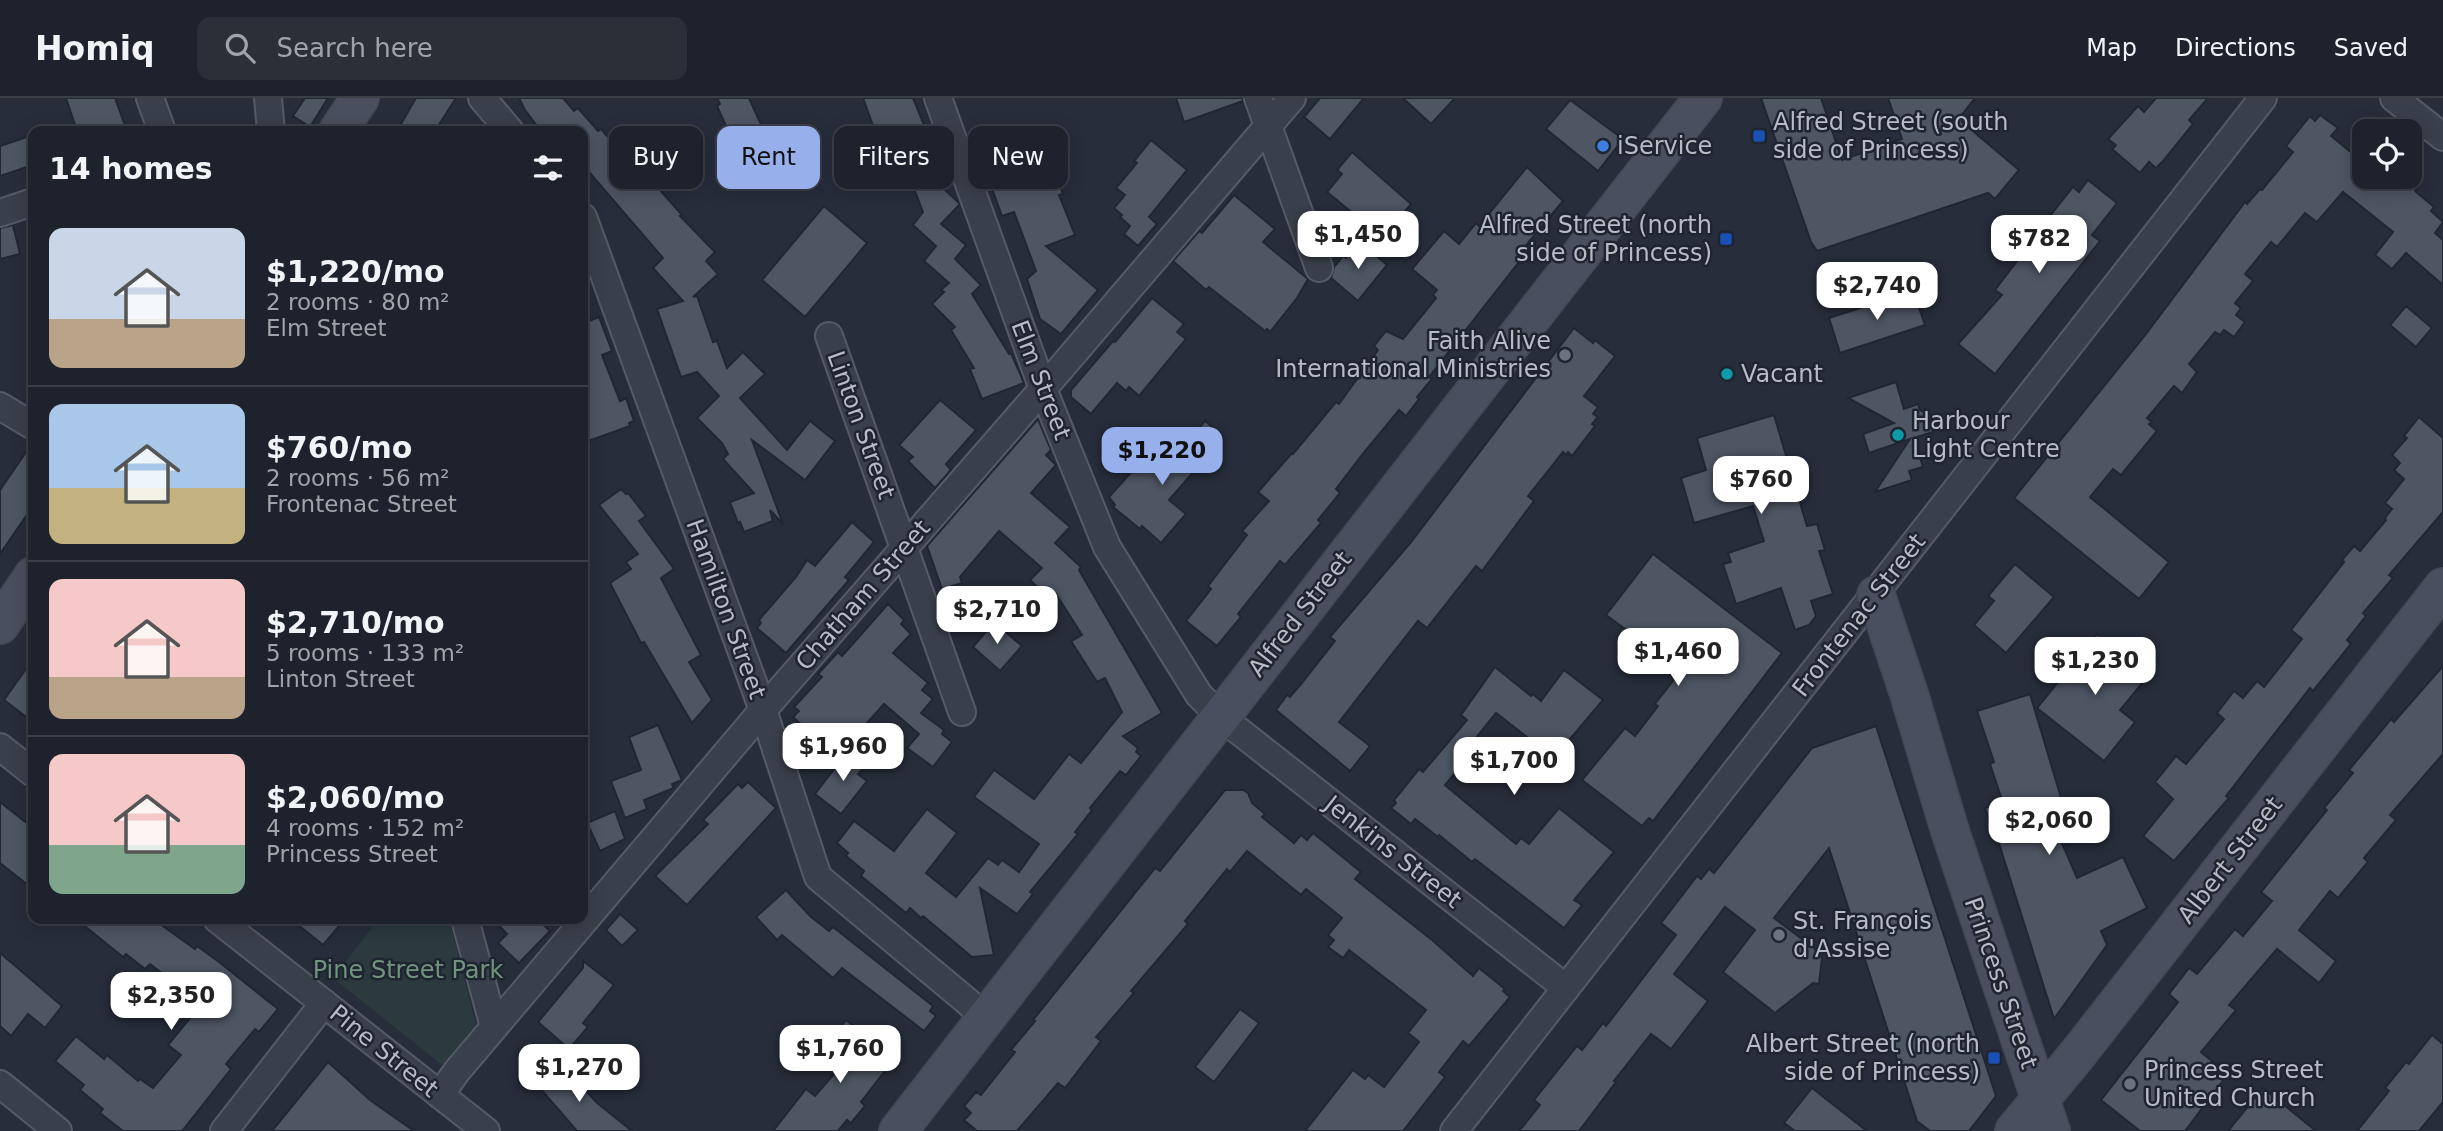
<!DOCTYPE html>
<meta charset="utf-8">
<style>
:root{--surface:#1d222c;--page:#2a2f38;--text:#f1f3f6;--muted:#a0a4a9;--line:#3b3f48;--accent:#97afeb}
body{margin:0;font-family:"DejaVu Sans",sans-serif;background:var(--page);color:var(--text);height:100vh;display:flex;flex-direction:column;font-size:26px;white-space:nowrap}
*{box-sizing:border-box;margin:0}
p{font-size:23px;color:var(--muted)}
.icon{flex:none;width:38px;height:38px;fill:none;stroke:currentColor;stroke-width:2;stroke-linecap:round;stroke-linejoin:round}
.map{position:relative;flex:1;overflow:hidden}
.drawer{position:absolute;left:28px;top:28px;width:560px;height:798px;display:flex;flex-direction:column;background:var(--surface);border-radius:14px;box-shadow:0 4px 18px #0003,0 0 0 2px var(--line)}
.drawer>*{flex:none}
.hud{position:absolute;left:609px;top:28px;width:665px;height:63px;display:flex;gap:14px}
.controls{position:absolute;left:2352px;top:21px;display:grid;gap:14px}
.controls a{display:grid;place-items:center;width:70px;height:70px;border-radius:14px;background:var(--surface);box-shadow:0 4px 18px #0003,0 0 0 2px var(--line);font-size:35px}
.price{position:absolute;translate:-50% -60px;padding:0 16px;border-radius:14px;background:#fff;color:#222;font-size:23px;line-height:46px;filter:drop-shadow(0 2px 4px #0008)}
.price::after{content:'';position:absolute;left:50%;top:42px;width:21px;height:16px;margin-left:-10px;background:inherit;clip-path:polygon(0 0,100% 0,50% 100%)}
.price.on{background:var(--accent);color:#111}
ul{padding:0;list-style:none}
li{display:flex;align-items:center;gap:21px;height:175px;padding:0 21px}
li+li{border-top:2px solid var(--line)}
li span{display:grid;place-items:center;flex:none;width:196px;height:140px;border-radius:14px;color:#555}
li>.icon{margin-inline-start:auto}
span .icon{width:84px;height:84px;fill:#fffc;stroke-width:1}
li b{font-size:30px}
h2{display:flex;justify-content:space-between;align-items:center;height:84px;padding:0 21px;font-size:30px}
.chip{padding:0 24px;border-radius:14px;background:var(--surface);box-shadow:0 4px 18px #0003,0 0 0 2px var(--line);font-size:24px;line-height:63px}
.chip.on{background:var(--accent);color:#111}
header{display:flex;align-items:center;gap:42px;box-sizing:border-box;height:98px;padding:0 35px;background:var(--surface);border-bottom:2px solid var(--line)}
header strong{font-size:33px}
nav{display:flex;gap:38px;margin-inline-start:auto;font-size:24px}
.search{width:490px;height:63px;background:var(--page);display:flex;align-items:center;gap:18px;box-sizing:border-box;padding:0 24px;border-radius:14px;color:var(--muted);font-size:26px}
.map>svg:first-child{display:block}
.green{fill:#2a3a3d}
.building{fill:#4e5563;stroke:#212732;stroke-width:2}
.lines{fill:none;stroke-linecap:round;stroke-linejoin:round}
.street-casing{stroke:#555b66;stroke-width:30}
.secondary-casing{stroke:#434954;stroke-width:40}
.street{stroke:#3a404b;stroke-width:26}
.secondary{stroke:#494f5e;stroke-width:37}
.transit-dot{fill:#1a4fb4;stroke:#1f2530;stroke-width:2.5}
.shop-dot{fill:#3f7fe0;stroke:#1f2530;stroke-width:2.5}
.worship-dot{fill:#6b7280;stroke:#1f2530;stroke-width:2.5}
.culture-dot{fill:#0f9aa8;stroke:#1f2530;stroke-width:2.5}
.labels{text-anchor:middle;stroke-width:5;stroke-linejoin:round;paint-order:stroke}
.poi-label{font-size:24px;fill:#b6bbc6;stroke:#1f2530;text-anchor:start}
.street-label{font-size:24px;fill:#b6bbc6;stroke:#1f2530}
.park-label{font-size:24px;fill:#70947c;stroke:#1f2530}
</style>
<header>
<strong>Homiq</strong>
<div class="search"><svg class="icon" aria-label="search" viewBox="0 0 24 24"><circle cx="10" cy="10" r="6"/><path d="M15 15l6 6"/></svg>Search here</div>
<nav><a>Map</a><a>Directions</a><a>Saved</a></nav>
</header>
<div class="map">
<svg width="2443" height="1033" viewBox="0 0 2443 1033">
<rect width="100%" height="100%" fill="#272d3b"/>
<polygon class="green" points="379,821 449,821 476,927 442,967 333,880"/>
<g class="building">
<polygon points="66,0 115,0 127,33 77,33"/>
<polygon points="305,0 328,0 310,29 293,18"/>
<polygon points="416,0 456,0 435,33 397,33"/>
<polygon points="519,0 563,0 574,13 578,10 598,33 601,31 620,53 623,50 682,117 680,118 715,154 706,163 718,176 693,199 697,198 713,244 717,243 727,270 743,254 765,276 740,300 787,352 810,323 835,343 805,382 752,342 783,426 770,412 773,423 744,434 740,424 738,425 730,404 754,395 723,361 728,356 722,345 697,320 719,298 697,274 681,279 657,211 683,203 653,170 663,160 583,67 583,33 541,33 525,12"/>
<polygon points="717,0 749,0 768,42 774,39 782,59 756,71 748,53 739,57 717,8 720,6"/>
<polygon points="863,0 913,0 927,34 925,35 945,92 960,106 941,126 966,147 955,161 981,187 972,196 1009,256 1011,255 1024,285 982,301 970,271 974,270 951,232 955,229 932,206 944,194 941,192 949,185 924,163 936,148 913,127 923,114 911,83 902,86 889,48 881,50"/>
<polygon points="1176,0 1243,0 1243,3 1184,24"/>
<polygon points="1320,0 1364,0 1330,41 1304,19"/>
<polygon points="1403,0 1455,0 1431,26"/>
<polygon points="1761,0 1821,0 1842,62 1902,41 1888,0 1975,0 1961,18 1965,21 1962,24 2019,72 1995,101 1988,95 1817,153 1811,144"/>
<polygon points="2156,0 2208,0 2189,22 2193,26 2164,62 2156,70 2149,64 2140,75 2112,51 2116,47 2108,41 2138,8 2144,14"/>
<polygon points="1570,2 1623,41 1598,73 1546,31"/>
<polygon points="2320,17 2338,30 2331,38 2364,65 2364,79 2406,79 2418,88 2415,93 2434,109 2431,113 2443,124 2435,135 2443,142 2443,187 2406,155 2392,171 2375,157 2393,134 2343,94 2317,124 2305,115 2277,149 2271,144 2245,176 2253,183 2235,205 2241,210 2236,217 2245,224 2234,239 2224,232 2220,237 2215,234 2189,266 2197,274 2182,295 2174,288 2147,320 2152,324 2149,326 2157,333 2121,377 2113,371 2090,399 2169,464 2139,501 2014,400 2146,236 2245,104 2247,106 2260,91 2262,92 2293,54 2286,48 2310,18 2315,23"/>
<polygon points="33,37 33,67 0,78 0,48"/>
<polygon points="1151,42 1187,72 1149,119 1157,126 1138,148 1124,136 1130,128 1120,119 1122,117 1114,110 1125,97 1116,90 1137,65 1134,63"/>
<polygon points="1045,47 1063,96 1059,97 1075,137 1046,148 1098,192 1061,236 1040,221 1027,181 1036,173 1014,114 1002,118 984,69"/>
<polygon points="1352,54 1411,106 1383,140 1327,94 1342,76 1337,72"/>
<polygon points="1527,69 1563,103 1523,151 1526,155 1429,279 1432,281 1417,299 1419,301 1406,318 1399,312 1361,358 1336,391 1340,395 1318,422 1321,425 1285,467 1280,463 1238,516 1241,519 1217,548 1186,523 1211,491 1208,488 1247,437 1242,433 1269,403 1258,394 1292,355 1293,356 1336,304 1339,306 1378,252 1374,248 1386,233 1403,241 1436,200 1433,197 1437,192 1412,171 1444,133 1459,146 1476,125 1479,128"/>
<polygon points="2088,82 2117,105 2092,137 2100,143 1995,276 1958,246 2002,197 1995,192 2020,159 2018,158 2073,89 2079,94"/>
<polygon points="1234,97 1275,131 1263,144 1308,181 1297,200 1270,234 1267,231 1265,233 1209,189 1206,192 1173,163 1199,133 1202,135"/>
<polygon points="824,108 867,145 805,219 762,182"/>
<polygon points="13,127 20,156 0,161 0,130"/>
<polygon points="1360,144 1387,167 1358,203 1331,180 1334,169 1343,158 1346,160"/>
<polygon points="1913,193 1925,227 1840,255 1829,220"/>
<polygon points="1152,200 1184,226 1177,234 1186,241 1139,298 1129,289 1126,293 1117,285 1091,316 1071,299 1071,292 1113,243 1115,244"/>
<polygon points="2406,208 2432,230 2416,249 2390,227"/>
<polygon points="583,211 589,223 599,219 612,253 602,257 620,303 626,300 634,323 629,325 630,328 583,345"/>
<polygon points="1574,230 1593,245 1595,242 1615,258 1584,298 1598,309 1593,316 1598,319 1592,326 1595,328 1572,358 1568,354 1566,357 1563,354 1528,398 1534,403 1482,473 1476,468 1427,530 1418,523 1339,624 1370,648 1350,673 1276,612 1287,597 1290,599 1301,586 1335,543 1330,539 1411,444"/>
<polygon points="1896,284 1904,311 1918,306 1920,312 1926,315 1933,334 1914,340 1923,369 1909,373 1912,382 1875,394 1910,341 1869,355 1863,336 1894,325 1848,300"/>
<polygon points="940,302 976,332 946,366 951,372 935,390 908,363 913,359 899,347"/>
<polygon points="1774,317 1807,428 1817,426 1825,452 1819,453 1833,496 1811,503 1816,518 1809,527 1795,532 1781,490 1736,506 1723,466 1731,464 1728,455 1764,443 1753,408 1694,425 1681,380 1706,372 1697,340"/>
<polygon points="2419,319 2443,340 2443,414 2389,477 2393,480 2363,515 2366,518 2347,542 2351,546 2313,593 2310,590 2226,698 2229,700 2174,763 2143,738 2173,701 2155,684 2176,658 2186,666 2224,621 2217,615 2234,593 2243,600 2257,583 2264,589 2302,541 2291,532 2344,464 2342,462 2354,448 2360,453 2386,422 2385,420 2392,411 2385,405 2404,381 2394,372 2400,365 2392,357 2407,340 2404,338"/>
<polygon points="1038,321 1051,352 1046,357 1056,367 1031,395 1070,429 1055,445 1081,469 1079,472 1162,615 1123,638 1138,650 1136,654 1141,658 1126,677 1120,673 1090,710 1092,712 1075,734 1078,736 1030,794 1033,796 1017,816 980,790 994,857 972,859 923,818 921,820 910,810 906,815 861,778 864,773 846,758 848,755 837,745 854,723 894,753 927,711 957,735 926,775 956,799 988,760 998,767 1002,762 1019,774 1039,746 974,699 994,672 1034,701 1069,656 1081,665 1122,614 1105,580 1097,584 1071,543 1082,537 1056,496 1051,502 1030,482 1042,470 999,433 960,479 962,485 942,491 927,448"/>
<polygon points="1205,323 1224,339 1169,402 1186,416 1161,445 1142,428 1140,431 1113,409 1115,407 1109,399 1143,361 1164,380 1189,350 1186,347"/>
<polygon points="33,344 33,408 0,456 0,392"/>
<polygon points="621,391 626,396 628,395 646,418 639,423 674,471 661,480 701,557 689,564 712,602 692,625 644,544 641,545 610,485 631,471 626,464 638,456 599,407"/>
<polygon points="852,424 874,444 845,479 849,482 786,555 757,530 761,525 759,522 796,479 807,462 815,468"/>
<polygon points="1653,456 1782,555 1653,723 1649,720 1642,728 1582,682 1625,630 1635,638 1658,608 1655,606 1683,570 1649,544 1647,547 1606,517"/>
<polygon points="2015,466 2054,499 2006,555 1974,527 1994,503 1988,498"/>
<polygon points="888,506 904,522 901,526 911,536 893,555 928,585 922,592 933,601 921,615 944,632 942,636 952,644 933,669 907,650 919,636 884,606 837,659 793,619 799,613 794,609 822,579 818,576 838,554 842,558"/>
<polygon points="994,524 1022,548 1000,573 973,549"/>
<polygon points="2097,536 2149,577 2120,612 2135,624 2104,663 2037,610"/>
<polygon points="33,561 33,624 4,602"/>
<polygon points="2443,568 2443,656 2390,717 2396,722 2364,760 2368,764 2338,800 2330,793 2299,832 2336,863 2319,885 2277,851 2229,907 2236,912 2201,954 2228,976 2185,1033 2140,1033 2101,1002 2178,904 2169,896 2189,870 2197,876 2235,831 2243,838 2272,803 2261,794 2327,712 2324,710 2353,675 2349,672 2391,621 2394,624"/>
<polygon points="1495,569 1531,598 1533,596 1541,603 1564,572 1603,602 1554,660 1496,615 1475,641 1480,645 1445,687 1516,746 1521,740 1529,746 1559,710 1614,754 1574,802 1582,807 1564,830 1475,761 1472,764 1439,737 1438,739 1415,721 1411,726 1391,710 1396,705 1394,702 1419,671 1423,674 1467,622 1461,617"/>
<polygon points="2030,596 2062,703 2059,704 2062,715 2053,718 2054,721 2052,722 2077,780 2123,759 2147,810 2101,833 2107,847 2054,921 1997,739 1994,739 1985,710 2003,705 1990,666 1994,664 1977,613"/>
<polygon points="658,627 682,682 672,686 674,690 644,702 647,711 625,720 611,683 641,672 629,639"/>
<polygon points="1876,628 1996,998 1969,1033 1930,1033 1917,1023 1829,750 1774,820 1814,850 1822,860 1819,886 1813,885 1775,915 1723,874 1755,832 1725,809 1674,876 1708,903 1671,951 1651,936 1614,983 1616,984 1579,1033 1519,1033 1540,1007 1534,1002 1577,948 1582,952 1603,925 1606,928 1676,837 1661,825 1697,778 1701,781 1709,771 1714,775 1812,650"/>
<polygon points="848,653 866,667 858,676 867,683 841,716 815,696"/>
<polygon points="748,684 776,710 687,807 655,778 708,726 703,722 738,686 742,690"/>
<polygon points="1225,692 1243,692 1248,695 1252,705 1265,716 1262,719 1294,745 1301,737 1307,742 1313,735 1361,774 1355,781 1432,842 1473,878 1479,870 1505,891 1503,893 1510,899 1469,948 1463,943 1439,974 1445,979 1403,1033 1305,1033 1353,972 1365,981 1368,977 1384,989 1419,944 1408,935 1426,912 1349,852 1343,860 1328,849 1334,842 1328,837 1342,820 1306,791 1301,797 1247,753 1230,774 1227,771 1185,823 1188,826 1131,893 1134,895 1096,939 1101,943 1065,990 1058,985 1017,1033 977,1033 964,1022 971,1015 964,1008 976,994 981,997 1015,954 1011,952 1035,923 1033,922 1155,770 1160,773"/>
<polygon points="0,704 33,730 33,791 0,765"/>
<polygon points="615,713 625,741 600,753 587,725"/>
<polygon points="786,792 810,818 829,833 833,829 933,908 930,913 936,918 924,933 842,870 833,880 782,837 777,842 756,819"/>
<polygon points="620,816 638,832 622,848 606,832"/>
<polygon points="76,821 153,821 195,851 197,848 219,864 278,911 259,934 255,931 226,966 231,971 182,1033 123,1033 100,1015 103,1011 80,992 84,987 55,963 76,938 104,961 107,957 138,983 140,981 153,990 181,957 168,947 199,909 189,901 191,898 150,866 145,871 126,856 123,859"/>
<polygon points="291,821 345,821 323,847"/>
<polygon points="493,821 537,821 550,833 519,865 498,845 507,836"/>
<polygon points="0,855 62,908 45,930 28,916 11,938 0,928"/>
<polygon points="583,863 614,887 583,925 588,929 569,951 538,924 583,870"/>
<polygon points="1240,911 1259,925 1214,984 1195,969"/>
<polygon points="846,922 895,960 861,1004 865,1008 851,1025 847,1022 838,1033 773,1033 806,991 815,998 843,966 824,951"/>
<polygon points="2432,937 2443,946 2443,1004 2419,1033 2357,1033 2389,993 2385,990 2406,964 2409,966"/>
<polygon points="328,964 370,1002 414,1033 272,1033"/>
<polygon points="564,967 596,1004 632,1033 577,1033 538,988"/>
<polygon points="1812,990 1867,1033 1795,1033 1784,1025"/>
<polygon points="2263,990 2316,1033 2228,1033"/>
</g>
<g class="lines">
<defs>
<g id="street">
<polyline points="150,0 162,33"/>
<polyline points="268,0 271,33"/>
<polyline points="482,0 510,33"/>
<polyline points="938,0 1043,291 1107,449 1199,597 1221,619 1566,890"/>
<polyline points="1258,0 1319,170"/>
<polyline points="2394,0 2443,39"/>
<polyline points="0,115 33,104"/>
<polyline points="583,119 763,612 818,779 968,904 985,920"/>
<polyline points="829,238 962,614"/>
<polyline points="0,308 33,328"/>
<polyline points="0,649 33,675"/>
<polyline points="217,821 486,1033"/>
<polyline points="465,821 494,929"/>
<polyline points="0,986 58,1033"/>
<polyline points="440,997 457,973 763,612 1055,277 1292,0"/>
<polyline points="224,1033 324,905"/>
<polyline points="1454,1033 2263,0"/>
</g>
<g id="secondary">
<polyline points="338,33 360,0"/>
<polyline points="1876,497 1909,596 1950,733 2051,1033"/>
<polyline points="0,527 33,478"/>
<polyline points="898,1033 1703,0"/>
<polyline points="2014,1033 2077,957 2443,489"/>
</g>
</defs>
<use href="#street" class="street-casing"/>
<use href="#secondary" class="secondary-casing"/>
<use href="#street" class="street"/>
<use href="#secondary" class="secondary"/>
</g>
<g class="transit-dot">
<rect x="1752" y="31" width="14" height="14" rx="3.5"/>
<rect x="1719" y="134" width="14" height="14" rx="3.5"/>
<rect x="1987" y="953" width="14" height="14" rx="3.5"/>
</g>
<circle class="shop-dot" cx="1603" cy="48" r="7"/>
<g class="worship-dot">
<circle cx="1565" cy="257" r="7"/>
<circle cx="1779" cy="837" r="7"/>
<circle cx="2130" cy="986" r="7"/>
</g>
<g class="culture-dot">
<circle cx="1727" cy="276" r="7"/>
<circle cx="1898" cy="337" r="7"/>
</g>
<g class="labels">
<g class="poi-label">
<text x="1773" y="32">Alfred Street (south<tspan x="1773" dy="28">side of Princess)</tspan></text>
<text x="1617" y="56">iService</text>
<text x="1712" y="135" text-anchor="end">Alfred Street (north<tspan x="1712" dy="28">side of Princess)</tspan></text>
<text x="1551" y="251" text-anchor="end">Faith Alive<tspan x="1551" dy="28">International Ministries</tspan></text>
<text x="1741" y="284">Vacant</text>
<text x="1912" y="331">Harbour<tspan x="1912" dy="28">Light Centre</tspan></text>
<text x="1793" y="831">St. François<tspan x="1793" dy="28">d'Assise</tspan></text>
<text x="1980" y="954" text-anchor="end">Albert Street (north<tspan x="1980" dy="28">side of Princess)</tspan></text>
<text x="2144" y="980">Princess Street<tspan x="2144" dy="28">United Church</tspan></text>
</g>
<g class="street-label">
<text transform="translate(1041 282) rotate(69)" y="8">Elm Street</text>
<text transform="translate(861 327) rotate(70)" y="8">Linton Street</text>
<text transform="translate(863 497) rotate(-49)" y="8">Chatham Street</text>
<text transform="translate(726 511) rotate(70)" y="8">Hamilton Street</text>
<text transform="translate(1300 516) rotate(-52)" y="8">Alfred Street</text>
<text transform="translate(1859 517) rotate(-52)" y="8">Frontenac Street</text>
<text transform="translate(1393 754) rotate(38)" y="8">Jenkins Street</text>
<text transform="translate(2230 762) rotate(-52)" y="8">Albert Street</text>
<text transform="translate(2001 885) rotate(71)" y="8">Princess Street</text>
<text transform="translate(384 953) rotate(39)" y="8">Pine Street</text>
</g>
<g class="park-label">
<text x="408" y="880">Pine Street Park</text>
</g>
</g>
</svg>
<div class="controls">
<a><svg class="icon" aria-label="locate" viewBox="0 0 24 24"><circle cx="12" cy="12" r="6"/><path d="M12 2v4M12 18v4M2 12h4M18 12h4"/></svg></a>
</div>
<b class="price" style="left:1358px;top:173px">$1,450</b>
<b class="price" style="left:2039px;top:177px">$782</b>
<b class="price" style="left:1877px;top:224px">$2,740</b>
<b class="price on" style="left:1162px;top:389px">$1,220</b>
<b class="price" style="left:1761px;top:418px">$760</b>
<b class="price" style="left:997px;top:548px">$2,710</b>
<b class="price" style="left:1678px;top:590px">$1,460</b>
<b class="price" style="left:2095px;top:599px">$1,230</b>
<b class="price" style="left:843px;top:685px">$1,960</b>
<b class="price" style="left:1514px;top:699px">$1,700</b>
<b class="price" style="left:2049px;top:759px">$2,060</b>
<b class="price" style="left:171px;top:934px">$2,350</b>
<b class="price" style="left:840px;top:987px">$1,760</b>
<b class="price" style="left:579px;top:1006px">$1,270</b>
<div class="hud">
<a class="chip">Buy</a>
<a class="chip on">Rent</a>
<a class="chip">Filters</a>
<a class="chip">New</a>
</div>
<section class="drawer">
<h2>14 homes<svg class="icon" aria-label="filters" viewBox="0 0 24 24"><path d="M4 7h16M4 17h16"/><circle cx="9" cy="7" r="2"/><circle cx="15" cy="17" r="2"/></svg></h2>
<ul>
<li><span style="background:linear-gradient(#c9d6e8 65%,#b9a48a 0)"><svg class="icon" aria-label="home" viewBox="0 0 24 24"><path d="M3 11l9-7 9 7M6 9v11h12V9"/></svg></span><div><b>$1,220/mo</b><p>2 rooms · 80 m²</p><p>Elm Street</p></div></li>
<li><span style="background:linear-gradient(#a9c7e8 60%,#c2b280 0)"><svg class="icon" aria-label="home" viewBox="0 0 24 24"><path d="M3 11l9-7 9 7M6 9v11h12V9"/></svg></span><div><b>$760/mo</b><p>2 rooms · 56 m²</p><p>Frontenac Street</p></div></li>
<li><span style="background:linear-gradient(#f6c9c9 70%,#b9a48a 0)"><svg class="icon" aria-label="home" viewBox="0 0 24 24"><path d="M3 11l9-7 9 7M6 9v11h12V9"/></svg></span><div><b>$2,710/mo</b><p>5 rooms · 133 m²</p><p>Linton Street</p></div></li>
<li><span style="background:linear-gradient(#f6c9c9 65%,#7fa58c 0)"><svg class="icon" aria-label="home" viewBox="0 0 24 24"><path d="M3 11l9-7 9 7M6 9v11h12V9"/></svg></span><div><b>$2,060/mo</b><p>4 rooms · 152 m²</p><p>Princess Street</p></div></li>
</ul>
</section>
</div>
